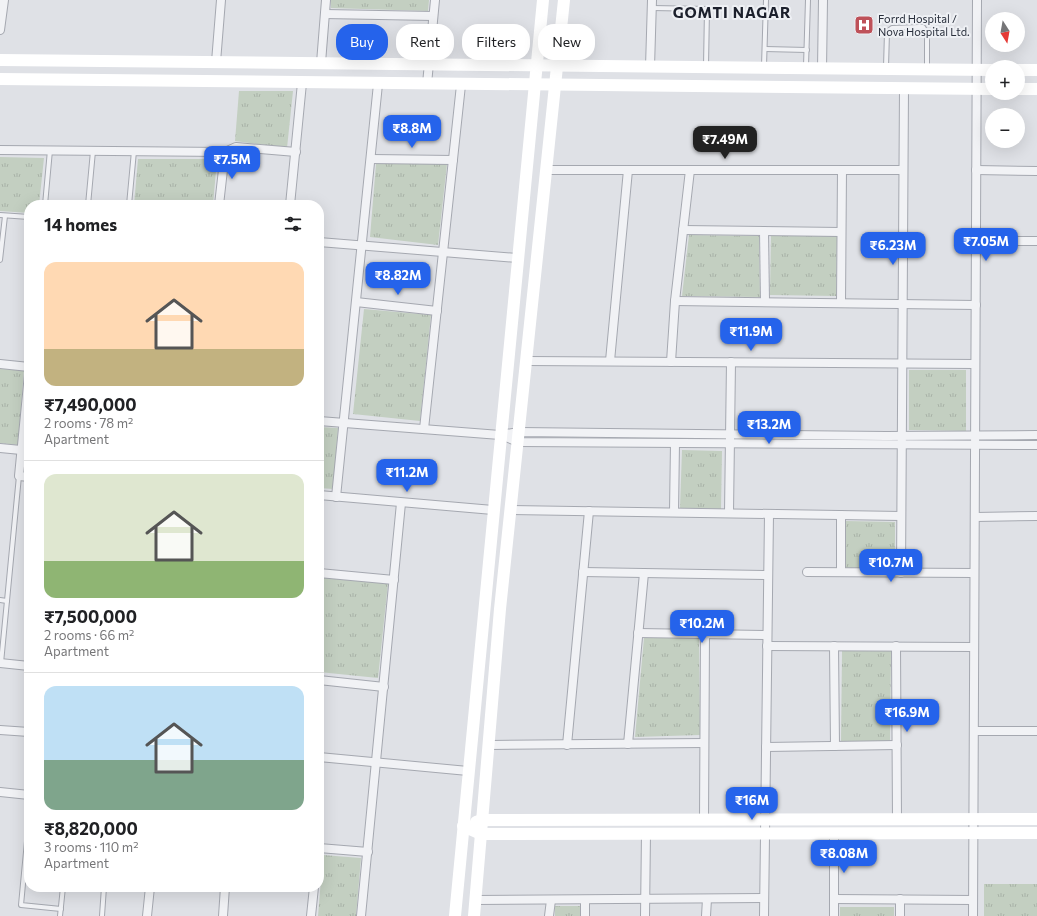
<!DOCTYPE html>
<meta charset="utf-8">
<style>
:root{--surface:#fff;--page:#f2f2f2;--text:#202124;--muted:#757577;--line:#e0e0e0;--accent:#2563eb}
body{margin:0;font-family:Commissioner,sans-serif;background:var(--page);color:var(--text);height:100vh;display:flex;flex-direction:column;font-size:15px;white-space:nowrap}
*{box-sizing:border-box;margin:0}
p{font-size:13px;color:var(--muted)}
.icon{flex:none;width:22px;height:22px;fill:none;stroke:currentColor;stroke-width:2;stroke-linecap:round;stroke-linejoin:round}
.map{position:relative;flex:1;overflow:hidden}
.sheet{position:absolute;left:24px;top:200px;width:300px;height:692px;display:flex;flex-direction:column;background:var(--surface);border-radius:16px;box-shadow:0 4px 16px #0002}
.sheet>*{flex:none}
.top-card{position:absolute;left:336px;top:24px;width:380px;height:36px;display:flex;gap:8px}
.needle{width:26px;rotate:169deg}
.tools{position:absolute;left:985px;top:12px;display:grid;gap:8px}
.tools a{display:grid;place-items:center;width:40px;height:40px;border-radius:50%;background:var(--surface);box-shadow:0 4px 16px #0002;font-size:20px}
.price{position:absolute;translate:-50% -34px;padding:0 9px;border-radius:8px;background:var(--accent);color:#fff;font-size:13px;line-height:26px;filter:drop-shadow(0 1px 2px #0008)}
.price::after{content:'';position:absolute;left:50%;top:24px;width:12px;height:9px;margin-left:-6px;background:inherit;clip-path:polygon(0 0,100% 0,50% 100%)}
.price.on{background:#222;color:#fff}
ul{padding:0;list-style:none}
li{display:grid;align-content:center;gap:8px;height:212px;padding:0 20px}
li+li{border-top:1px solid var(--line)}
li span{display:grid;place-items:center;height:124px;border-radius:12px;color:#555}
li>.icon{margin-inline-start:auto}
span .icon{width:72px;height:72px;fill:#fffc;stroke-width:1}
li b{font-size:17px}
h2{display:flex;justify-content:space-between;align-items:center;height:48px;padding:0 20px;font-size:17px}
.chip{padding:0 14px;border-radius:16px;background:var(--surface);box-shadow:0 4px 16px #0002;font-size:14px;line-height:36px}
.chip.on{background:var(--accent);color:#fff}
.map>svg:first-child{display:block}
.grass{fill:url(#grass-tufts)}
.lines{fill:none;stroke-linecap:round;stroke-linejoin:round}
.lane-casing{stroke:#a5a8b0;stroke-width:6}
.street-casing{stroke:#a5a8b0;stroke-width:10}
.lane{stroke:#f1f2f5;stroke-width:4}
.street{stroke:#f1f2f5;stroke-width:8}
.secondary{stroke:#fff;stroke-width:12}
.labels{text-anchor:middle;stroke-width:4;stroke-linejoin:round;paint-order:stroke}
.poi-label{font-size:11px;fill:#292f3c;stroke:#eef0f4;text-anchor:start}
.district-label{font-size:15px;font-weight:bold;letter-spacing:1px;fill:#1c202c;stroke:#eef0f4}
</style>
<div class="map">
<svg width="1037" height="916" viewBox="0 0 1037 916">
<defs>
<pattern id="grass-tufts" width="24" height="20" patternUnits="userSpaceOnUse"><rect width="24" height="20" fill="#c3cfc1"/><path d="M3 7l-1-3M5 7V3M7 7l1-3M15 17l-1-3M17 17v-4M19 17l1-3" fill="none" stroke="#a8b2a7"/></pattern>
</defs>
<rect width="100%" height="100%" fill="#dfe1e6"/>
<g class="grass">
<polygon points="331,0 429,0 428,11 331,8"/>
<polygon points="239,91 293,91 287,148 235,141"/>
<polygon points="0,157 44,158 39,205 29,205 29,213 0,211"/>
<polygon points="138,159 217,159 213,205 134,205"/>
<polygon points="376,164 447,164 438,245 370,237"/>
<polygon points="689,235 759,236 760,297 682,296"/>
<polygon points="771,235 837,236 836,296 770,295"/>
<polygon points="364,309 431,315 420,421 353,414"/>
<polygon points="0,369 24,370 18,445 0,443"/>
<polygon points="909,370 966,370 966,431 909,430"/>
<polygon points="319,427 338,428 333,489 319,488"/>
<polygon points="682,450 722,451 721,509 680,508"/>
<polygon points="846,521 895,522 895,569 846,568"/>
<polygon points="319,576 388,583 378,678 319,672"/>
<polygon points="644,638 699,638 700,735 635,737"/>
<polygon points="842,651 891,651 890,741 841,741"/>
<polygon points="323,855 361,858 356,916 318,916"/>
<rect x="984" y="884" width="53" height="32"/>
<polygon points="555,906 581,906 580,916 555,916"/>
<rect x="840" y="907" width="54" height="9"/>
</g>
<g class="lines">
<defs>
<g id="lane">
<polyline points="652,8 707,9 706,66"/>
<polyline points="765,49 807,50"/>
<polyline points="764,66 766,0"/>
<polyline points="806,66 808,0"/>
<polyline points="886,67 887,32 892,28 919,27 923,27 927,33 927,68"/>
<polyline points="45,205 50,150"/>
<polyline points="88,205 93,151"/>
<polyline points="129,205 134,151"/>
<polyline points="0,215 29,217"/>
<polyline points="0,260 5,216"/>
<polyline points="0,600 7,601"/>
<polyline points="1,663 19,476"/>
<polyline points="29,820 21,905 61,909"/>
<polyline points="60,916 63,887"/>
<polyline points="102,916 104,887"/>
</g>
<g id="street">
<polyline points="325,14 433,16"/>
<polyline points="0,30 4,0"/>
<polyline points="216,62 221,0"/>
<polyline points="321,63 326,0"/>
<polyline points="650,67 652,0"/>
<polyline points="822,69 823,0"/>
<polyline points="427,84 435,0"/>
<polyline points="0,150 225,152 236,147 296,152"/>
<polyline points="371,159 453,160"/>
<polyline points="547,170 903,170"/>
<polyline points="976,170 1037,171"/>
<polyline points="219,205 225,152"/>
<polyline points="290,205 302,83"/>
<polyline points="683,230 841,232"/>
<polyline points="764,231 765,302"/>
<polyline points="976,241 1037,241"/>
<polyline points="319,242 517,258"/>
<polyline points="675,301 976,305"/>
<polyline points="356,302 437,311"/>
<polyline points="841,303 842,170"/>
<polyline points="527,361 975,364"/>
<polyline points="610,361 628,170"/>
<polyline points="671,362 675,301 690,170"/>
<polyline points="0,364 29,367"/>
<polyline points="29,374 19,476 29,477"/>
<polyline points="319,421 500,435 519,432 886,436 1037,435"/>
<polyline points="424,429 461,85"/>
<polyline points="501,435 518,442 1037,445"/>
<polyline points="0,448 21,450"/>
<polyline points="319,495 493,510"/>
<polyline points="336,497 378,84"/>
<polyline points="511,510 901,516"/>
<polyline points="674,512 675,443"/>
<polyline points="729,513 731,362"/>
<polyline points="975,517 1037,516"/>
<polyline points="583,572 768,575"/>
<polyline points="807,572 974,573"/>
<polyline points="841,572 841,515"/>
<polyline points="319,573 394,580"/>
<polyline points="901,573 904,88"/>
<polyline points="638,633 767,635"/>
<polyline points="767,646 974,647"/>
<polyline points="834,646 835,746"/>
<polyline points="896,646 897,820"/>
<polyline points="0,663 29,666"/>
<polyline points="319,680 384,687"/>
<polyline points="0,730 29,732"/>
<polyline points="974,731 1037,731"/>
<polyline points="628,744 644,573"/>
<polyline points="489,745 704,743"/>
<polyline points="567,745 589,511"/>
<polyline points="766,747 897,745"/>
<polyline points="319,757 468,771"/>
<polyline points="0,792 29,795"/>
<polyline points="704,820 705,634"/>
<polyline points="319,848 368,852"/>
<polyline points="834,899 973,900"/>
<polyline points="900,899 900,916"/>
<polyline points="476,900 764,898"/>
<polyline points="147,916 150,887"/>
<polyline points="223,916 225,887"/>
<polyline points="311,916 314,887"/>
<polyline points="361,916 401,503"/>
<polyline points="549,916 551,900"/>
<polyline points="585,916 585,900"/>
<polyline points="645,916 646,833"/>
<polyline points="706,916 707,899"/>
<polyline points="764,916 769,514"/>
<polyline points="834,916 834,833"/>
<polyline points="973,916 977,0"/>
</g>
</defs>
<use href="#lane" class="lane-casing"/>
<use href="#street" class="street-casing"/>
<use href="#lane" class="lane"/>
<use href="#street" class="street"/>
<g class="secondary">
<polyline points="0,60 992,70"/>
<polyline points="1018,70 1037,70"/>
<polyline points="0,79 992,89"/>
<polyline points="1018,89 1037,89"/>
<polyline points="476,822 482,820 1037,819"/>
<polyline points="463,826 481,834 1037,833"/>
<polyline points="455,916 543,0"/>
<polyline points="474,916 500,609 564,0"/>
</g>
</g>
<defs>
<symbol id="hospital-square" viewBox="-11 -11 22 22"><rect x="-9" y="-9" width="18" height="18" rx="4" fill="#be5159" stroke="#eef0f4"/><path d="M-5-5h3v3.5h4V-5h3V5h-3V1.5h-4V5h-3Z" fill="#fff"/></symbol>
</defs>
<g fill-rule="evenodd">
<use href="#hospital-square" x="853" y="14" width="22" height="22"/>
</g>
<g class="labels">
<g class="poi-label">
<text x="878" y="23">Forrd Hospital /<tspan x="878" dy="13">Nova Hospital Ltd.</tspan></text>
</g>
<g class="district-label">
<text x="732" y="18">GOMTI NAGAR</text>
</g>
</g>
</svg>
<div class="tools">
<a><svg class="needle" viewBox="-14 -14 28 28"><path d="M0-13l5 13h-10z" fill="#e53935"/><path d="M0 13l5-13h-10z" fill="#757577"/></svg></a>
<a>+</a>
<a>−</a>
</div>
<b class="price" style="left:412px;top:149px">₹8.8M</b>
<b class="price on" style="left:725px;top:160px">₹7.49M</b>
<b class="price" style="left:232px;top:180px">₹7.5M</b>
<b class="price" style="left:986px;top:262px">₹7.05M</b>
<b class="price" style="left:893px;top:266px">₹6.23M</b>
<b class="price" style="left:398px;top:296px">₹8.82M</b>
<b class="price" style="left:751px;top:352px">₹11.9M</b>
<b class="price" style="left:769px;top:445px">₹13.2M</b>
<b class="price" style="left:407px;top:493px">₹11.2M</b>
<b class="price" style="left:891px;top:583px">₹10.7M</b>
<b class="price" style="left:702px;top:644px">₹10.2M</b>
<b class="price" style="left:907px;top:733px">₹16.9M</b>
<b class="price" style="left:752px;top:821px">₹16M</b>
<b class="price" style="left:844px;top:874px">₹8.08M</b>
<div class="top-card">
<a class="chip on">Buy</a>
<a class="chip">Rent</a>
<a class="chip">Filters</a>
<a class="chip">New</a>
</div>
<section class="sheet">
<h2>14 homes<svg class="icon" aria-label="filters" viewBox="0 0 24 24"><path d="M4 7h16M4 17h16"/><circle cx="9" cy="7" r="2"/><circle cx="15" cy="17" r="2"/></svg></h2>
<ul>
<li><span style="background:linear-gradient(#ffd9b3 70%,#c2b280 0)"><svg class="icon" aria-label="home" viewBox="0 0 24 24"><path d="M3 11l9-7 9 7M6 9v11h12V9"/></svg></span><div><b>₹7,490,000</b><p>2 rooms · 78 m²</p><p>Apartment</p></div></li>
<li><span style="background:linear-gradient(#dfe7d0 70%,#8fb573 0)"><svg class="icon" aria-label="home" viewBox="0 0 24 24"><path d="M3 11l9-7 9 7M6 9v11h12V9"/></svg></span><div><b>₹7,500,000</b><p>2 rooms · 66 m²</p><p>Apartment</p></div></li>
<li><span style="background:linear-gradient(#bfe0f5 60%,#7fa58c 0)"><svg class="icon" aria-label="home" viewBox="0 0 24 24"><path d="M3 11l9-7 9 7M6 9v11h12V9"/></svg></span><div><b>₹8,820,000</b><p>3 rooms · 110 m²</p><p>Apartment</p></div></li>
</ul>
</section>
</div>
